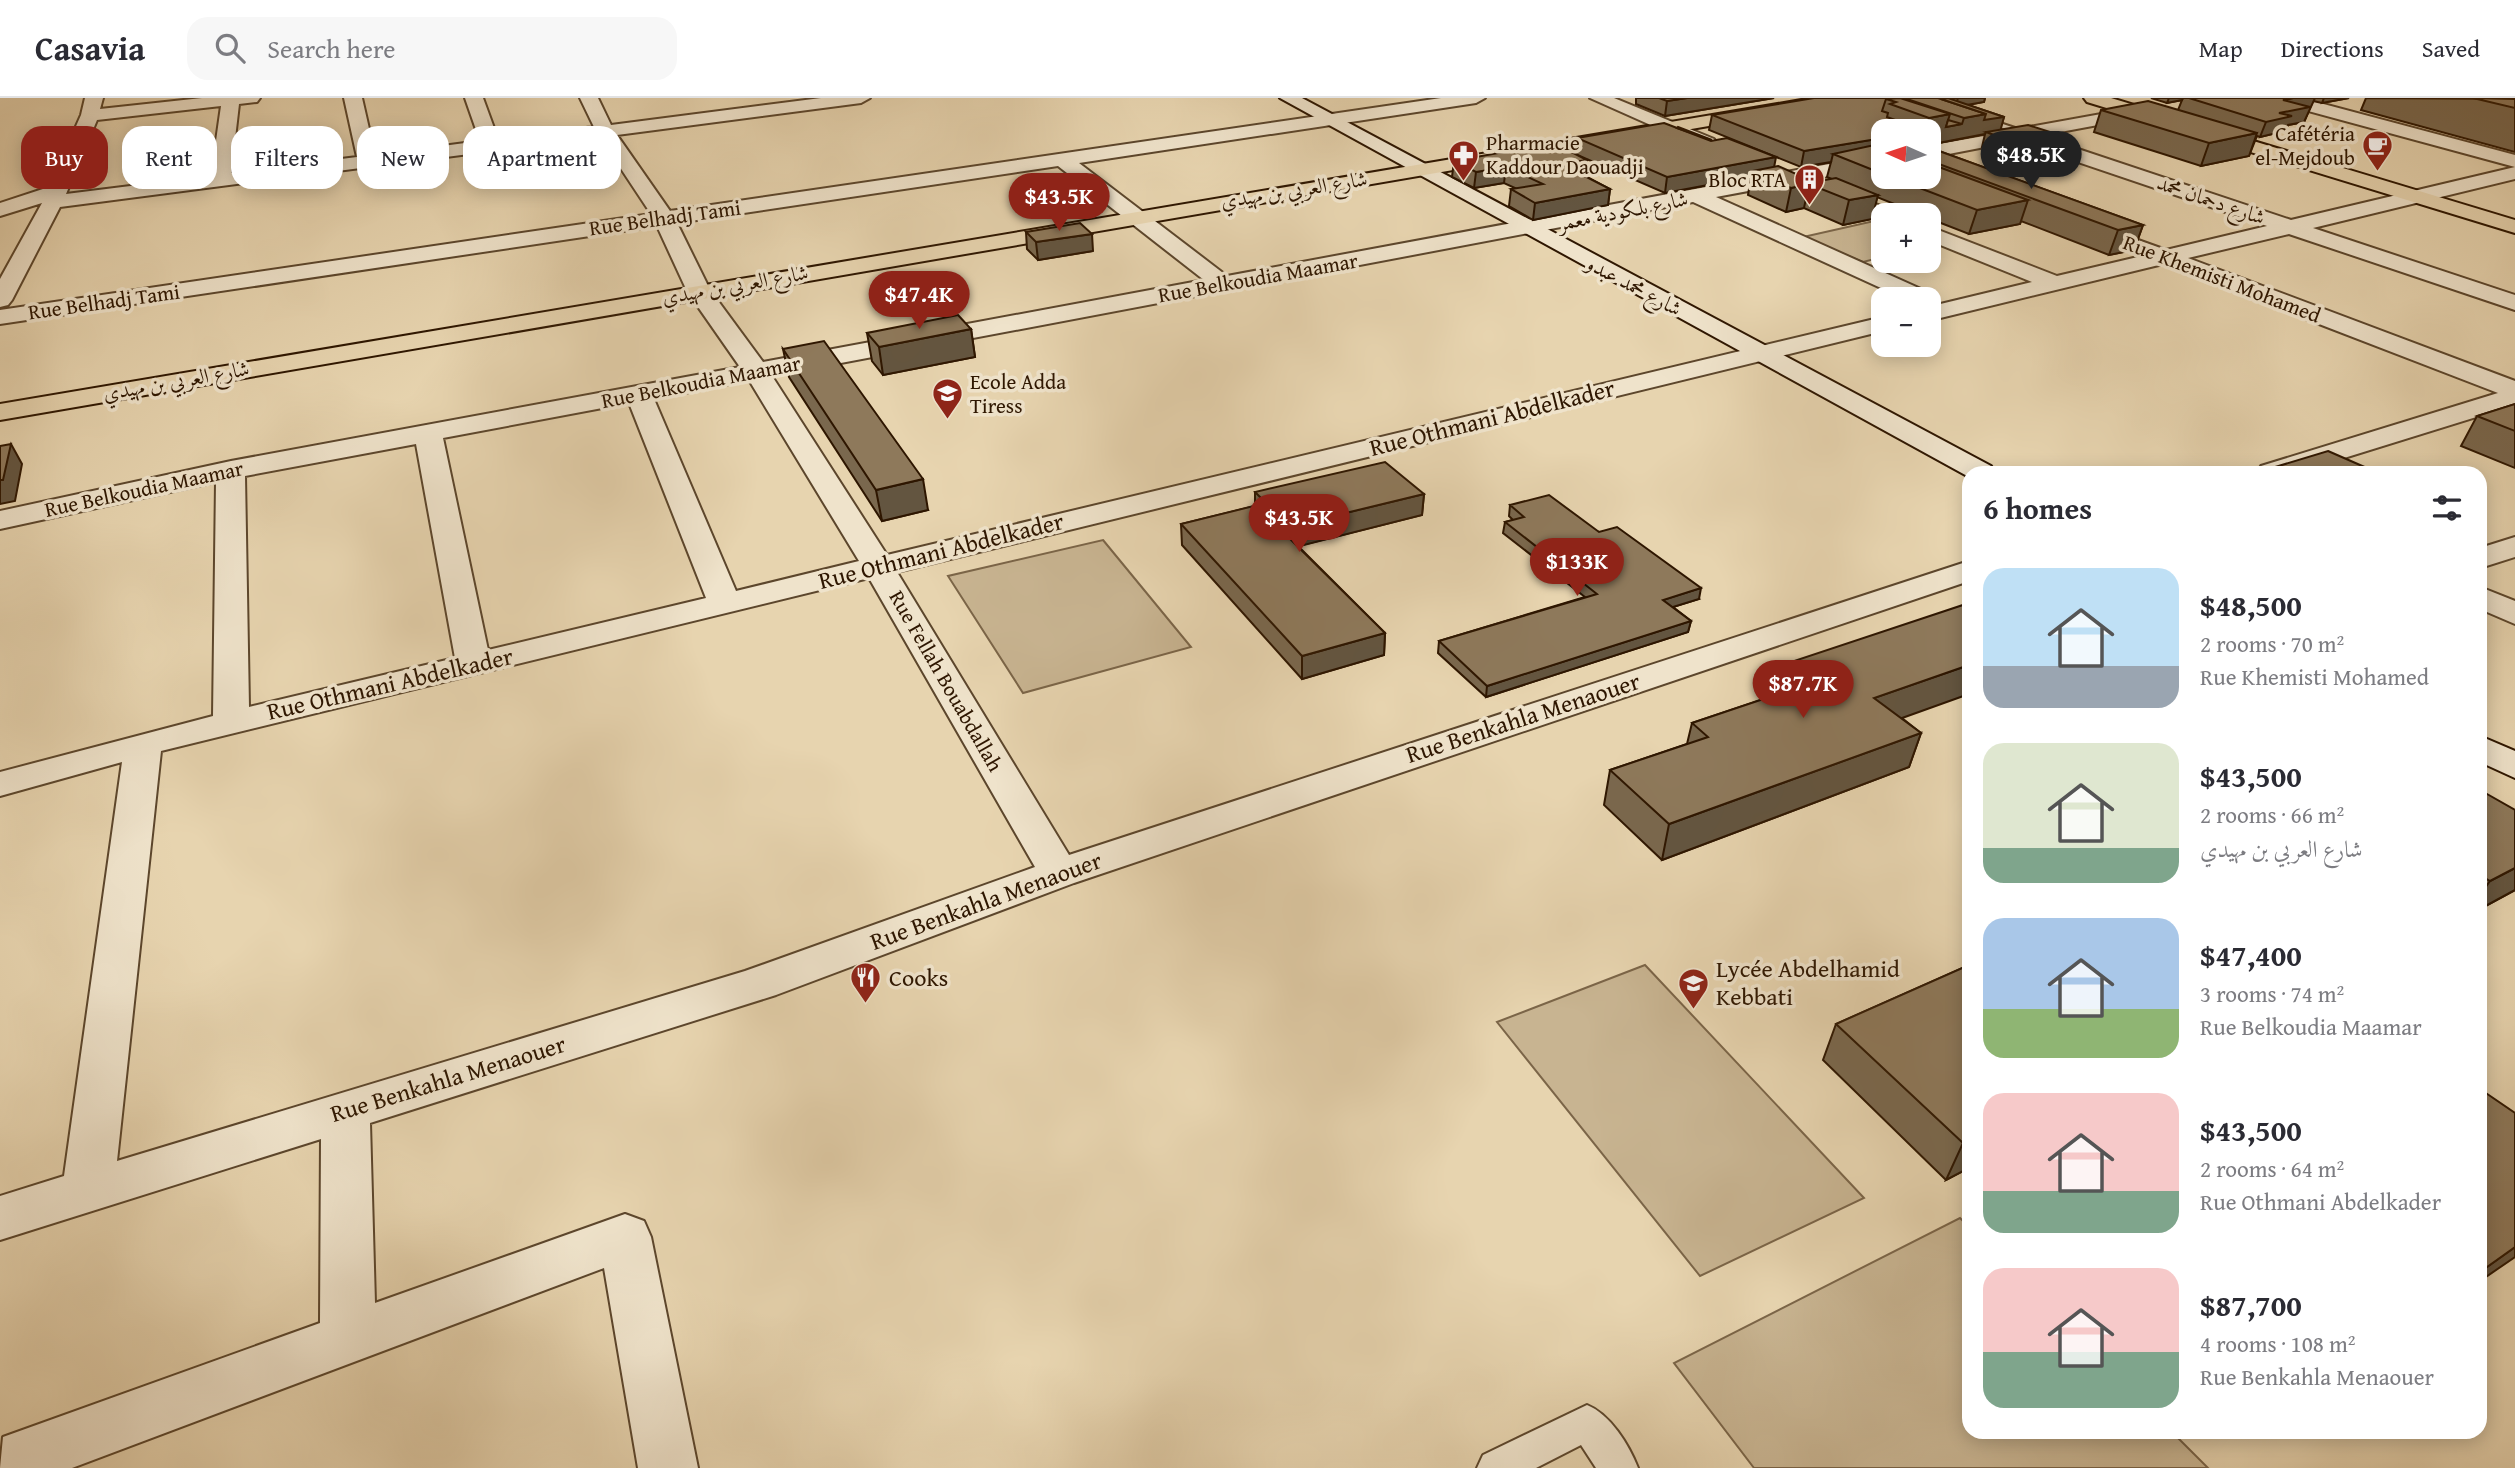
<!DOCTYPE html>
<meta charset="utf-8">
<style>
:root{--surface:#fff;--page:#f7f7f7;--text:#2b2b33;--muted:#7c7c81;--line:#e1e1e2;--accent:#8f2418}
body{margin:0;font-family:"Gentium Book Plus",Amiri,serif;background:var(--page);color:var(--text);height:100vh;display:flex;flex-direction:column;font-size:26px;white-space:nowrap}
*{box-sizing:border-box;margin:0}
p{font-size:23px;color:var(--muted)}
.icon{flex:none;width:38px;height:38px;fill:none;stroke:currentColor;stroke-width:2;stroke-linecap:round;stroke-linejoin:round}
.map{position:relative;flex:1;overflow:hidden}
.panel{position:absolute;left:1962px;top:368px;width:525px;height:973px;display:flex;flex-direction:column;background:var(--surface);border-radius:21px;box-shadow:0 4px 18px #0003}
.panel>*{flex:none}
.top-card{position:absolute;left:21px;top:28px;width:665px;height:63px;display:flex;gap:14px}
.needle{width:46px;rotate:273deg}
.tools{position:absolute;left:1871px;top:21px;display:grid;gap:14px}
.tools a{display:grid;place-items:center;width:70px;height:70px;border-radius:14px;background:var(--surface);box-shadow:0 4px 18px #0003;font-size:35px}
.price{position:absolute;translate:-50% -60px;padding:0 16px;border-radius:24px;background:var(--accent);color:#fff;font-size:23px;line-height:46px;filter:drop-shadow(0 2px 4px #0008)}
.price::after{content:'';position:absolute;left:50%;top:42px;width:21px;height:16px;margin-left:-10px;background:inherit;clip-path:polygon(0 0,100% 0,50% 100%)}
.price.selected{background:#222;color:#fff}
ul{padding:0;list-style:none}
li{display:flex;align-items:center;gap:21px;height:175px;padding:0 21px}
li span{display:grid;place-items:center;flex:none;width:196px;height:140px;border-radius:21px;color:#555}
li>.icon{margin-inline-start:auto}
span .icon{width:84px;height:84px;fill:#fffc;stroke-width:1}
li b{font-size:30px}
h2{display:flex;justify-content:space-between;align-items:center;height:84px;padding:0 21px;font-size:30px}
.tag{padding:0 24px;border-radius:21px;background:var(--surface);box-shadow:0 4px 18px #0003;font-size:24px;line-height:63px}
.tag.selected{background:var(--accent);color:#fff}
header{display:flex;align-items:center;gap:42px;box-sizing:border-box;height:98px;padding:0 35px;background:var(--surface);border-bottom:2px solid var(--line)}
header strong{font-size:33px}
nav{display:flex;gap:38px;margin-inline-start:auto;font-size:24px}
.search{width:490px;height:63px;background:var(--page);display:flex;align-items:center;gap:18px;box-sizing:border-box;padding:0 24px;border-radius:21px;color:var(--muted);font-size:26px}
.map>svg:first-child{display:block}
.green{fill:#c8b491;stroke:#7b6548;stroke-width:2}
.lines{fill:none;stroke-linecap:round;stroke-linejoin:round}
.lane-casing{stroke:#5c462c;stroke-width:4}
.street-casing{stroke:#5c462c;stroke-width:4}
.secondary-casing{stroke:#2e1600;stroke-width:4}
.primary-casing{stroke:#2e1600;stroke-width:4}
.lane{fill:#efe3cb;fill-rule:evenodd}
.street{fill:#efe3cb;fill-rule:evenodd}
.secondary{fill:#efe3cb;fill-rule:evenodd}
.primary{fill:#e7d4af;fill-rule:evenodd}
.wall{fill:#7a684e;stroke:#2e1600;stroke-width:2}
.shaded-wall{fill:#635540;stroke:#2e1600;stroke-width:2}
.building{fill:#8e795b;stroke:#2e1600;stroke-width:2}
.labels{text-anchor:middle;stroke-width:7;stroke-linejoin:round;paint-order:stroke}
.far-poi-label{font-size:21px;fill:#2e1600;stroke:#efe3cb;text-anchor:end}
.far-street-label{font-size:21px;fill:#2e1600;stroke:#efe3cb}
.street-label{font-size:24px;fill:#2e1600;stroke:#efe3cb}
.poi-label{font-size:24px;fill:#2e1600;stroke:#efe3cb;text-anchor:start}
</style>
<header>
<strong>Casavia</strong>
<div class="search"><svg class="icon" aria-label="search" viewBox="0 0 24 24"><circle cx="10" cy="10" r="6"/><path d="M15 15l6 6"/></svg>Search here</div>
<nav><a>Map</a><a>Directions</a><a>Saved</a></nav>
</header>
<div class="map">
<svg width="2515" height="1370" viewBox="0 0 2515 1370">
<rect width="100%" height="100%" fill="#e7d4af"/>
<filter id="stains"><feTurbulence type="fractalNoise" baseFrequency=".00286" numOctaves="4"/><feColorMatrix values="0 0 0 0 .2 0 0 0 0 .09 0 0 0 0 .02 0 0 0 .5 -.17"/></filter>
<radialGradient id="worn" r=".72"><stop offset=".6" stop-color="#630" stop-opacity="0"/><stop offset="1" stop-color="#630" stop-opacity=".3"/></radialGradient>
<g class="green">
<polygon points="1883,121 1883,159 1863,164 1803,139"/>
<polygon points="1103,442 1191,549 1023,595 948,478"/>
<polygon points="1645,867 1864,1100 1700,1178 1497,924"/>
<polygon points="1960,1120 1969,1129 1969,1334 2172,1334 2208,1370 1754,1370 1674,1265"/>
</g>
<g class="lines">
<defs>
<path id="lane" d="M1587 1307C1610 1316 1629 1347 1638 1370H1596L1581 1347 1536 1370H1477L1483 1357Z"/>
<g id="street">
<path d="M85 0H103L100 11 202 0H260L257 4 239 6 231 75 357 59 344 0H362L375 57 480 43 465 0H483L498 41 594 29 580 0H598L611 27 821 0H870L861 5 617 37 670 113 1441 0H1485L1476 5 1079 65 1227 178 1883 56V68L1716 99 1932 196 1936 201 1932 206 1928 207V201H1905L1693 104 772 278 887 457 1883 219V233L897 474 1069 757 1969 463V483L1074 785 776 897 370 1025 375 1205 625 1116 644 1123 651 1139 698 1370H638L604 1170 72 1370H0L3 1339 320 1225 321 1041 0 1142V1098L64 1078 122 664 0 698V674L213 618 216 384 0 431V413L231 363 740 269 687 193 657 128 0 226V212L651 116 600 39 60 109 12 202 8 207 0 209V181L42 105 0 118V105L49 89 81 17ZM221 8 211 78 66 96 97 22ZM1058 68 1204 182 763 264 710 192 677 125ZM749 282 859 463 736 493 654 301ZM629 305 706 500 488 552 443 340ZM416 346 455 560 249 609 245 378ZM869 480 1035 769 745 873 117 1063 161 653Z"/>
<polygon points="1590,0 1614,0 1714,41 1716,45 1714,49 1700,49"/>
<polygon points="1898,0 1924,0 2018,31 2140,9 2146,10 2149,14 2146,18 2039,38 2291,122 2515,69 2515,81 2313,130 2515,197 2515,212 2289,136 2188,160 2515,283 2515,307 2299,374 2257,374 2261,368 2498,295 2163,166 1928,223 1928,209 2032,184 1928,142 1928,128 2057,178 2142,158 2078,133 2074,129 2085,123 2166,152 2267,128 2016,43 1928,60 1928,48 1995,36 1901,4"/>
<polygon points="2272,0 2301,0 2515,57 2515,69 2275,4"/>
<polygon points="1824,86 1894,113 1897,117 1883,117 1883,122 1880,121 1817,96 1814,92 1817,88"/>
<polygon points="2515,439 2515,459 2480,470 2480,450"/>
<polygon points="2480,489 2515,503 2515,526 2480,511"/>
</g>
<g id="secondary">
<polygon points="1280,0 1302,0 1991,368 1995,374 1969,374 1969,379"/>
<polygon points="2480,638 2515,653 2515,680 2480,664"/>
</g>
<g id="primary">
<polygon points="1813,0 1852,0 1843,5 0,322 0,306"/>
<polygon points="2084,0 2111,0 2515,122 2515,135 2087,4"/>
</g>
</defs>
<use href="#lane" class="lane-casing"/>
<use href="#street" class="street-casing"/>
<use href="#secondary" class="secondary-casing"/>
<use href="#primary" class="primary-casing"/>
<use href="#lane" class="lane"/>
<use href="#street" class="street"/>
<use href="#secondary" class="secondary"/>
<use href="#primary" class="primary"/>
</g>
<g class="wall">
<polygon points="1636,0 1774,0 1665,18 1636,6"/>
<polygon points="1814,0 1985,0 1984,4 1968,7 2004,19 2000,31 2072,41 2067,57 2022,64 1982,49 1985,36 1928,47 1883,33 1883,79 1928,79 1928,49 2143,127 2134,152 2109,157 2021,123 2020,126 1969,136 1928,120 1928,117 1922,117 1877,99 1872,121 1843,127 1804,110 1786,114 1748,97 1751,79 1665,95 1575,56 1577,40 1774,69 1814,84 1832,81 1827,79 1831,64 1801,69 1709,32 1712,17"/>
<polygon points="2151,0 2349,0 2322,5 2313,3 2304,24 2288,27 2285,33 2260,39 2257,38 2249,58 2201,68 2094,34 2101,12 2178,12 2182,2 2167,5"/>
<polygon points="2366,0 2515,1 2515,54 2361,12"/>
<polygon points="1587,62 1585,78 1610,91 1608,107 1533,122 1509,108 1511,91 1515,90 1504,85 1474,90 1452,79 1454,63"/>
<polygon points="1026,134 1093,153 1038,162 1027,151"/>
<polygon points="971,231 975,259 883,277 872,263 867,235"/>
<polygon points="783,251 928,412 882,423 789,279"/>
<polygon points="2515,306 2515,370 2461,348 2477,318"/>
<polygon points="2272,370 2376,374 2270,374"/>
<polygon points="1255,394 1424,396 1422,417 1298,448 1385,535 1384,557 1302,581 1182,447 1181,426 1255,408"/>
<polygon points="1510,407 1599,434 1699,501 1673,509 1691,523 1688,534 1486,599 1438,555 1439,543 1585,499 1503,435 1505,424 1513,422 1509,418"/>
<polygon points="1788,565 1902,620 1921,635 1909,669 1662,762 1604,707 1610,672 1687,646 1692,625 1779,596"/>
<polygon points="2480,692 2515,792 2480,811"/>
<polygon points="1969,867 1969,1070 1946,1082 1823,962 1836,926"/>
</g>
<g class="shaded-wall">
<polygon points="1687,0 1774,0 1665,18 1667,3"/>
<polygon points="1958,0 1985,0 1984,4 1955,9"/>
<polygon points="2169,0 2183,0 2182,2 2167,5"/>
<polygon points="2293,0 2315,0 2304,24 2288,27 2285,33 2260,39 2266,24 2283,2"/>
<polygon points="2324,0 2349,0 2322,5"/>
<polygon points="1950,16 1946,29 1962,26 1964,20 1986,16 2004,19 2000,34 1986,34 1985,36 1928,47 1928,33 1922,33 1925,33 1929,20"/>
<polygon points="2257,35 2249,58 2201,68 2209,45"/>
<polygon points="1883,40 1883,55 1833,56 1831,64 1801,69 1804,53"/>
<polygon points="2072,41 2067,57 2022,64 2027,49"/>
<polygon points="1776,59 1773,75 1752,73 1751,79 1665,95 1667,79"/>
<polygon points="1587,62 1585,78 1561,66"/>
<polygon points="1506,69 1504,85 1474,90 1476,74"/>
<polygon points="1809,86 1804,110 1786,114 1791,90"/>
<polygon points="1610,91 1608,107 1533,122 1535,105"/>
<polygon points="1878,97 1872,121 1843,127 1849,102"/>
<polygon points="2028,102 2020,126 1969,136 1977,112"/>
<polygon points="2143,127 2134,152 2109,157 2118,132"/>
<polygon points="1092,136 1093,153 1038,162 1036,144"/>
<polygon points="971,231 975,259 883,277 879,249"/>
<polygon points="11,346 22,366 15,403 0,406 0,382"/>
<polygon points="923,381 928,412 882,423 876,392"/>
<polygon points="1424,396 1422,417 1292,450 1292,428"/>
<polygon points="1287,423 1287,445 1277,428"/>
<polygon points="1701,490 1699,501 1660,513 1663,502"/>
<polygon points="1691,523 1688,534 1486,599 1487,588"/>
<polygon points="1385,535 1384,557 1302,581 1302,558"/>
<polygon points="1969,567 1969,596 1863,634 1874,600"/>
<polygon points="1921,635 1909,669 1662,762 1669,726"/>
<polygon points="2515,770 2515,792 2480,811 2480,797 2490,783"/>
<polygon points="1969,1042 1969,1070 1946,1082 1963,1045"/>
<polygon points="2515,1149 2515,1159 2480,1183 2480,1174"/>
</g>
<g class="building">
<polygon points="1659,0 1687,0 1667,3"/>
<polygon points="1814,0 1888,0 1886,1 1882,13 1888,15 1887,19 1925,33 1883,33 1883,40 1804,53 1712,17"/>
<polygon points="1900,0 1950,16 1929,20 1890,6 1896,4 1886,1"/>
<polygon points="1904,0 1938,0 1986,16 1964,20"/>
<polygon points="1948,0 2004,19 1984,22 1986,16 1941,1"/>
<polygon points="2189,0 2293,0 2283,2 2310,9 2279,15 2292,18 2266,24"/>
<polygon points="2473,0 2515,1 2515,10"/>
<polygon points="2148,3 2257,35 2209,45 2101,12"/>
<polygon points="1948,22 1962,26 1946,29"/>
<polygon points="1664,25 1711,43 1727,40 1776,59 1667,79 1577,40"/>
<polygon points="2028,27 2072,41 2027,49 1986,34"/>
<polygon points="1678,29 1712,42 1677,30"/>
<polygon points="1554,45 1587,62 1561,66 1610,91 1535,105 1511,91 1543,86 1506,69 1476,74 1454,63"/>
<polygon points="1879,46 1883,48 1883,76 1833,56"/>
<polygon points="1928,49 2143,127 2118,132 1928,62"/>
<polygon points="1928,65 2028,102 1977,112 1891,79 1928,79"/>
<polygon points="1778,68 1814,84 1836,80 1878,97 1849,102 1809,86 1791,90 1752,73"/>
<polygon points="1080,125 1092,136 1036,144 1026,134"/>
<polygon points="958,217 971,231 879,249 867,235"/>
<polygon points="824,243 923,381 876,392 783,251"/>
<polygon points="2515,306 2515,333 2477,318"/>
<polygon points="11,346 3,382 0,382 0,348"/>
<polygon points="2328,353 2376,374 2281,374 2272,370"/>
<polygon points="1385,364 1424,396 1292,428 1287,423 1277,428 1385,535 1302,558 1181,426 1266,405 1255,394"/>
<polygon points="1549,397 1599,434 1617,429 1701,490 1663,502 1691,523 1487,588 1439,543 1597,496 1505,424 1524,419 1510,407"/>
<polygon points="1969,505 1969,567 1874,600 1921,635 1669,726 1610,672 1708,639 1692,625 1814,584 1788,565"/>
<polygon points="2480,692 2515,712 2515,770 2490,783 2480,777"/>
<polygon points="1969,867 1969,1042 1963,1045 1836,926"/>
<polygon points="2480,991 2515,1015 2515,1149 2480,1174"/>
</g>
<defs>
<symbol id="cafe-pin" viewBox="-11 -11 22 30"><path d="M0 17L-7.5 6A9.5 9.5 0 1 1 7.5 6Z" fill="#8f2418" stroke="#efe3cb"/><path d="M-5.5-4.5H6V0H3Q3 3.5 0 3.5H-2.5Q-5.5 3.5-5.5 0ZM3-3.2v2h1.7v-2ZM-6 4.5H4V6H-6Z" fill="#fff"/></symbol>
<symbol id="pharmacy-pin" viewBox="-11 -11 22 30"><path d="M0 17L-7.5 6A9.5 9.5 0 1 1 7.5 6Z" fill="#8f2418" stroke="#efe3cb"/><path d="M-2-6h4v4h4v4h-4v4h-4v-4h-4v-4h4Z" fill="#fff"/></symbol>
<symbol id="building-pin" viewBox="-11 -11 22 30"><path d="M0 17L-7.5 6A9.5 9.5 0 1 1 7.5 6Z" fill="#8f2418" stroke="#efe3cb"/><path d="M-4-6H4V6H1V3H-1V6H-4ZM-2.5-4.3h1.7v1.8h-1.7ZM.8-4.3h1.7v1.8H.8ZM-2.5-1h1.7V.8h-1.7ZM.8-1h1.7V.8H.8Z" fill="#fff"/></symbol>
<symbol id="school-pin" viewBox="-11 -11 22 30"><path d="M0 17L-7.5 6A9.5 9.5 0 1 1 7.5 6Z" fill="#8f2418" stroke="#efe3cb"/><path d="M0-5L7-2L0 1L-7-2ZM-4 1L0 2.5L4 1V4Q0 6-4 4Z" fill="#fff"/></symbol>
<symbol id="restaurant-pin" viewBox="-11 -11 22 30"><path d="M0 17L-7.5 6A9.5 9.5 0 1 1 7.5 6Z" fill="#8f2418" stroke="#efe3cb"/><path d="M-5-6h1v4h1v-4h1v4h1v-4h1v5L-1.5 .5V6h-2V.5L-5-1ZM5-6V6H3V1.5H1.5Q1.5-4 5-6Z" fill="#fff"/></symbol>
</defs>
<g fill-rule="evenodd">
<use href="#cafe-pin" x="2360" y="30" width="35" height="47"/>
<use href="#pharmacy-pin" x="1446" y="40" width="35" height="47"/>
<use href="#building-pin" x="1792" y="64" width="35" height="47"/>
<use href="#school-pin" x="930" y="278" width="35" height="47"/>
<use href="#restaurant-pin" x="848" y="862" width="35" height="47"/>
<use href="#school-pin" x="1676" y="868" width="35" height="47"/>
</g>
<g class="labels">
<g class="far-poi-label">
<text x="2355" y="43">Cafétéria<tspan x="2355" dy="24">el-Mejdoub</tspan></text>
<text x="1486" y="52" text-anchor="start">Pharmacie<tspan x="1486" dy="24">Kaddour Daouadji</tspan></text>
<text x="1786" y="89">Bloc RTA</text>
<text x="970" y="291" text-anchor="start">Ecole Adda<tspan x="970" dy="24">Tiress</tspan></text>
</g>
<g class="far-street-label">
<text transform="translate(1294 92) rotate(-9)" y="7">شارع العربي بن مهيدي</text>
<text transform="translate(2211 102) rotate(19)" y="7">شارع دحمان محمد</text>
<text transform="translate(1623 113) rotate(-11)" y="7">شارع بلكودية معمر</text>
<text transform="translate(665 120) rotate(-8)" y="7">Rue Belhadj Tami</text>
<text transform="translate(1258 180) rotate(-10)" y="7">Rue Belkoudia Maamar</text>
<text transform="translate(2222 181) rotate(21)" y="7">Rue Khemisti Mohamed</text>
<text transform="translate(735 187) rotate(-10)" y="7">شارع العربي بن مهيدي</text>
<text transform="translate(1634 188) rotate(28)" y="7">شارع محمد عبدو</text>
<text transform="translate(104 204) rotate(-8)" y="7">Rue Belhadj Tami</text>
<text transform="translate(176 283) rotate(-10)" y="7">شارع العربي بن مهيدي</text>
<text transform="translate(701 284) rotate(-11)" y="7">Rue Belkoudia Maamar</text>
<text transform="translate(144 391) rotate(-12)" y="7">Rue Belkoudia Maamar</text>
<text transform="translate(946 583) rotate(60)" y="7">Rue Fellah Bouabdallah</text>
</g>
<g class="street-label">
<text transform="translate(1492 320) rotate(-14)" y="8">Rue Othmani Abdelkader</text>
<text transform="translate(941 453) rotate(-14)" y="8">Rue Othmani Abdelkader</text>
<text transform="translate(390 586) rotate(-13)" y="8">Rue Othmani Abdelkader</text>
<text transform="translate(1523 620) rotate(-18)" y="8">Rue Benkahla Menaouer</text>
<text transform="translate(986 803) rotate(-20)" y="8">Rue Benkahla Menaouer</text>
<text transform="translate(448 981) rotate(-17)" y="8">Rue Benkahla Menaouer</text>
</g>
<g class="poi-label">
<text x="1716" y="879">Lycée Abdelhamid<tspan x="1716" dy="28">Kebbati</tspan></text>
<text x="889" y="888">Cooks</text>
</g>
</g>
<rect width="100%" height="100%" filter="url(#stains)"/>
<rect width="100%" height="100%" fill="url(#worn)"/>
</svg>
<div class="tools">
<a><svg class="needle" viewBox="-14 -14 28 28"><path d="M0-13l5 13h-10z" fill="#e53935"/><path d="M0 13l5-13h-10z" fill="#7c7c81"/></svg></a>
<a>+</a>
<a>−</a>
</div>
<b class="price selected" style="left:2031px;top:93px">$48.5K</b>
<b class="price" style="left:1059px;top:135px">$43.5K</b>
<b class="price" style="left:919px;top:233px">$47.4K</b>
<b class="price" style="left:1299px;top:456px">$43.5K</b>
<b class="price" style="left:1577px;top:500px">$133K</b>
<b class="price" style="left:1803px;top:622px">$87.7K</b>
<div class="top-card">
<a class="tag selected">Buy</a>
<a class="tag">Rent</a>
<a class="tag">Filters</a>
<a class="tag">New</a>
<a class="tag">Apartment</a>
</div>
<section class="panel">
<h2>6 homes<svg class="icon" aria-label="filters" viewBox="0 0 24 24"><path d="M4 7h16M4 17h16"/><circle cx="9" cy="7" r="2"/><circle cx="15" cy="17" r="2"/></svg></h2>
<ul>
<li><span style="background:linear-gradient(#bfe0f5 70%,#9aa5b1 0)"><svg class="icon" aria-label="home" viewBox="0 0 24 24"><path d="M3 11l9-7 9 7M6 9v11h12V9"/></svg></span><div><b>$48,500</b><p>2 rooms · 70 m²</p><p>Rue Khemisti Mohamed</p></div></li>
<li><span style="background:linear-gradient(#dfe7d0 75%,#7fa58c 0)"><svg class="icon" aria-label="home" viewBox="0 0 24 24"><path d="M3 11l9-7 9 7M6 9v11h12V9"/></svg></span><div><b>$43,500</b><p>2 rooms · 66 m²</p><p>شارع العربي بن مهيدي</p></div></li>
<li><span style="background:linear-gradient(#a9c7e8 65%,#8fb573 0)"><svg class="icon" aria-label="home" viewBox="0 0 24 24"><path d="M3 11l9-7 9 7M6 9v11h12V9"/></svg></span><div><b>$47,400</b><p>3 rooms · 74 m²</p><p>Rue Belkoudia Maamar</p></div></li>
<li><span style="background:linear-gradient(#f6c9c9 70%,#7fa58c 0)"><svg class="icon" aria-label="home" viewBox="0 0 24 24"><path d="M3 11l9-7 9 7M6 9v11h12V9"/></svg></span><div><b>$43,500</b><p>2 rooms · 64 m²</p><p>Rue Othmani Abdelkader</p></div></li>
<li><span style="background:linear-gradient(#f6c9c9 60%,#7fa58c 0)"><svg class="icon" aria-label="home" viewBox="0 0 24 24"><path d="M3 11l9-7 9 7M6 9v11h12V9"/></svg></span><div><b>$87,700</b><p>4 rooms · 108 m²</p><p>Rue Benkahla Menaouer</p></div></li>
</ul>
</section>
</div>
